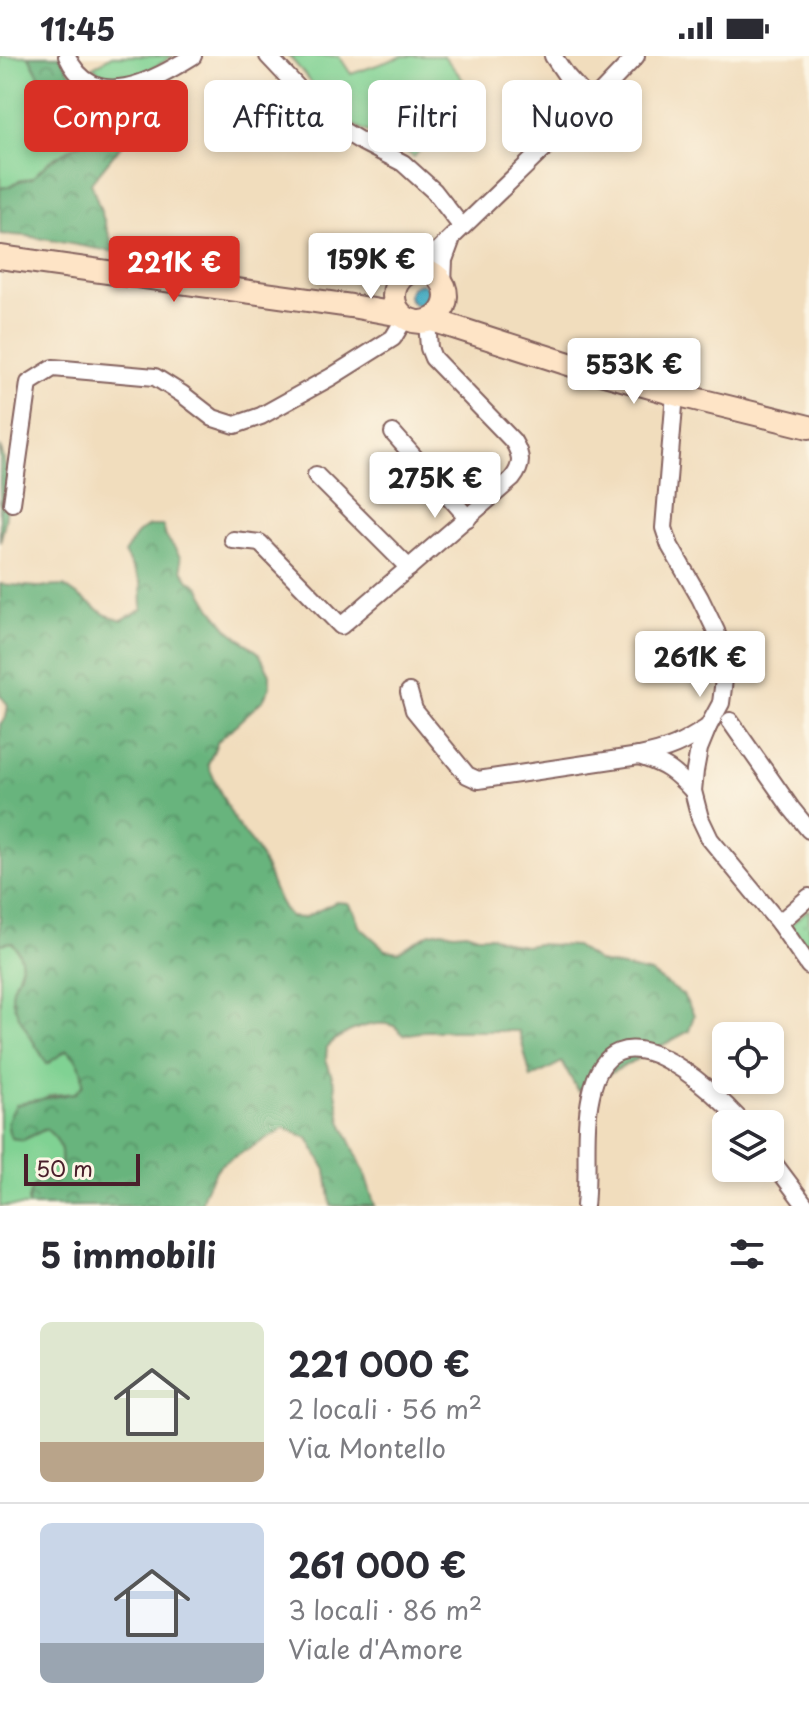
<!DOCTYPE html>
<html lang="it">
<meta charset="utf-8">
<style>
:root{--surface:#fff;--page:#f2f2f3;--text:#2b2b33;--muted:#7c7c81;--line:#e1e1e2;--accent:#d93025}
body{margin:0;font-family:"Playpen Sans",sans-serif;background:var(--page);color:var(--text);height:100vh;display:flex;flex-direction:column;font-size:30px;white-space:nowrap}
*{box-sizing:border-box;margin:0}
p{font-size:26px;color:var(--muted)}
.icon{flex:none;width:44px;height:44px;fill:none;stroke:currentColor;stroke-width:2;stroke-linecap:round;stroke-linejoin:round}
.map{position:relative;height:1150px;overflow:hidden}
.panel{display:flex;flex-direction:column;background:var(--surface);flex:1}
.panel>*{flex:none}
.banner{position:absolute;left:24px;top:24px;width:762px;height:72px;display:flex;gap:16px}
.controls{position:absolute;left:712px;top:966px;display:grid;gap:16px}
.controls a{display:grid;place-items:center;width:72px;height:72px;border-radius:12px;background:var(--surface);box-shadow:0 4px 12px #0003;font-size:40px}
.scale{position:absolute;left:24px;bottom:20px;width:116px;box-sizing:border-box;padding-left:8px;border:4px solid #4a1f2b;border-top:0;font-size:22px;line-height:28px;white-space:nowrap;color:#4a1f2b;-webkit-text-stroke:6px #fcf5e5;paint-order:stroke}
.price{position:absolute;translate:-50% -68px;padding:0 18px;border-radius:8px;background:#fff;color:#222;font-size:26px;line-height:52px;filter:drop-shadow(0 2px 4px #0008)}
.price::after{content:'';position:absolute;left:50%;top:48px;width:24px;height:18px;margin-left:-12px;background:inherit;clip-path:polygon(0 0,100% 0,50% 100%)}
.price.selected{background:var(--accent);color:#fff}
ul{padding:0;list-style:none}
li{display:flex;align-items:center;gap:24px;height:200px;padding:0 40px}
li+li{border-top:2px solid var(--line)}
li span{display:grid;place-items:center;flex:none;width:224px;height:160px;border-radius:12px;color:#555}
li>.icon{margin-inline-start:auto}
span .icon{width:96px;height:96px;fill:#fffc;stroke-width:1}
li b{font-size:34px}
h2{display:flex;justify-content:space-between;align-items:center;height:96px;padding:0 40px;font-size:34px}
.pill{padding:0 28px;border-radius:12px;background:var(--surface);box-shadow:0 4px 12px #0003;font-size:28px;line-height:72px}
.pill.selected{background:var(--accent);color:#fff}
.status{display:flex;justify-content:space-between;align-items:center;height:56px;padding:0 40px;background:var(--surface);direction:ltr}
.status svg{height:22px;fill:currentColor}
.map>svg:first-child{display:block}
.green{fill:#80d293;stroke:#65785f;stroke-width:2}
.forest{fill:url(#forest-crowns);stroke:#596a54;stroke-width:2}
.park{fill:url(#park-dots);stroke:#65785f;stroke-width:2}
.water{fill:#42abc2;stroke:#466576;stroke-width:2}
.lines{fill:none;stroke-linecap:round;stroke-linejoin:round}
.street-casing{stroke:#84625e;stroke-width:20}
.secondary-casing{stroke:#84625e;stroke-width:26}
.street{stroke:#fff;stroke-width:16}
.secondary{stroke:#fee4c6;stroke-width:22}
</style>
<div class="status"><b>11:45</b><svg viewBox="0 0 49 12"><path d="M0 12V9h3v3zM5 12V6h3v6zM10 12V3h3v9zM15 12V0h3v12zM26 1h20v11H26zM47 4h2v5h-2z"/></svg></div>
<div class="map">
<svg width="809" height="1150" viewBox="0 0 809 1150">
<defs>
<pattern id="forest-crowns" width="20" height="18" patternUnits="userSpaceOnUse" patternTransform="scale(2)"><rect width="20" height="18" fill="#68b47d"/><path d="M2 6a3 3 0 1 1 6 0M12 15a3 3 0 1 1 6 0" fill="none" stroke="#589267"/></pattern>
<pattern id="park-dots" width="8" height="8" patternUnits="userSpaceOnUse" patternTransform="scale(2)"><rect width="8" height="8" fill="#80d293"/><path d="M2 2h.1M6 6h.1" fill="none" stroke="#70b47f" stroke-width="1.8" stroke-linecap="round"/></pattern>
</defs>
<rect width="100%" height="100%" fill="#fcf5e5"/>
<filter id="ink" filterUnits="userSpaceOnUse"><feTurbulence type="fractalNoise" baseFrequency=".0125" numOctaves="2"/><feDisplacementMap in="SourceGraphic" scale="16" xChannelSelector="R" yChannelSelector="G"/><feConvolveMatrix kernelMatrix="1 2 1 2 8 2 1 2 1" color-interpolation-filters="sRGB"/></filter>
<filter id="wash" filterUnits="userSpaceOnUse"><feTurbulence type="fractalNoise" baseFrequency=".006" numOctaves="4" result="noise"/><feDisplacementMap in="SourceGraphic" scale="32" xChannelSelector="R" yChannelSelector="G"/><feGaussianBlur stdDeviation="1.8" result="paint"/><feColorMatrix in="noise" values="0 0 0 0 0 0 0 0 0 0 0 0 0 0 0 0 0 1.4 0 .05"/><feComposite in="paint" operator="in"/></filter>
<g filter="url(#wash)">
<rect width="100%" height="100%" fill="#f1ddbd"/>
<g class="green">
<path d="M0 0H29C34 12 55 47 65 55 80 68 84 61 86 84L51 104 32 122 19 125 8 131 0 132Z"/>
<path d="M112 0H173C150 15 116 34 93 11Z"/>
<polygon points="289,0 339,0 351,18 403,0 444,0 472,35 414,101 395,88 346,66 335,55"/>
<path d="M12 886 20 897 22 908 14 931 28 976 47 1008 67 993C79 1004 83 1013 83 1029L75 1037 51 1039 40 1044 28 1045 23 1084 46 1073C64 1087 62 1097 61 1119L54 1127 42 1121C33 1130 28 1137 28 1150H0V888Z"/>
</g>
<g class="forest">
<path d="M29 0H60C84 43 105 57 153 36L163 65 124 86 91 127 115 196 27 180 0 178V132L8 131 19 125 32 122 51 104 86 84 85 70 76 61 53 46Z"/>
<path d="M0 390C11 421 9 456 0 486Z"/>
<path d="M149 470H163L166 481 174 491 180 501 182 514 189 524 199 531 212 553 229 574 259 597 270 618V631L264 643 218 685 208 708C214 724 232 762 242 775 250 784 254 788 260 800 271 820 274 842 290 861L303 862 336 846 348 847 355 857 359 870 386 894 398 896 430 877 442 875 454 877 466 876 478 880H491L513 888 525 890 537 888 575 890 599 906 651 917 683 939 694 959 689 975 578 1035 562 1006 531 1022 519 975H425L404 979C403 978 395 971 394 970 374 962 340 977 327 991L326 1003 335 1029 341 1065 364 1115 375 1150H331L326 1114 308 1082 285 1072 220 1109C211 1120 203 1136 201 1150H28C28 1137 33 1130 42 1121L54 1127 61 1119C62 1097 64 1087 46 1073L23 1084 11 1082C5 1067 8 1062 16 1049 36 1043 55 1041 75 1037L83 1029C83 1013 79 1004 67 994L47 1008C36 988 20 968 13 946 7 921 36 917 12 886L0 888V668L6 661 8 649 0 639V528L38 531 64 530 106 559 122 564 142 553 141 527 124 497 139 476Z"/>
</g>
<polygon class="park" points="809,853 809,896 790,869"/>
<circle class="water" cx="420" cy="239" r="11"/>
</g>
<g filter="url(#ink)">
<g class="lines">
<defs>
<g id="street">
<path d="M67 0C94 59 154 24 193 0"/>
<polyline points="268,0 332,68 362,86 403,107 434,135 462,171"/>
<polyline points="553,0 566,19 591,47"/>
<polyline points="418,214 591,47 636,0"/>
<polyline points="443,227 444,204 451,185"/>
<polyline points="675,338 664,472 670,490 700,542 716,575 726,608 721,647 708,671 699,693 695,715 693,735 700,762 710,783 779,867 809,910"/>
<polyline points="393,377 468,462"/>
<polyline points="316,419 409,512"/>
<polyline points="12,447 29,327 53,312 155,321 182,338 213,362 235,369 261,360 331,321 393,282 405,262"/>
<path d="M233 484 260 487 341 570 512 423C523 409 522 400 513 385L433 302 429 292 427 266"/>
<polyline points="409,636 414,654 467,719 478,724 639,700"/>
<polyline points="730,665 791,752 809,774"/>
<path d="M693 735C673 714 666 709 639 700 669 694 682 688 708 671"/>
<polyline points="779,867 809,841"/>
<polyline points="770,1102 806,1150"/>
<path d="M585 1150C589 1113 583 1075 591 1039 612 939 709 1030 744 1068"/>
</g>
<g id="secondary">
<polyline points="0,201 351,250 401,259"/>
<circle cx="420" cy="240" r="26"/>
<polyline points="432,264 572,309 675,338 809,371"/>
</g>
</defs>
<use href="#street" class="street-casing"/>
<use href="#secondary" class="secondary-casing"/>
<use href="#street" class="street"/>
<use href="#secondary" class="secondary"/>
</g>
</g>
</svg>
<div class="controls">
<a><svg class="icon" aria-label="locate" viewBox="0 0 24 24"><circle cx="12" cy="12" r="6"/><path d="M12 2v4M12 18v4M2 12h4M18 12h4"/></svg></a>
<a><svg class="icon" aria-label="layers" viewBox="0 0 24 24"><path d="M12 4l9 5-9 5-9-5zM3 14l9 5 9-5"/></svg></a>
</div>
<div class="scale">50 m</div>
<b class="price" style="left:371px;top:245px">159K €</b>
<b class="price selected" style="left:174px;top:248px">221K €</b>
<b class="price" style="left:634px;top:350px">553K €</b>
<b class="price" style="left:435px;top:464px">275K €</b>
<b class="price" style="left:700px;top:643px">261K €</b>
<div class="banner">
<a class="pill selected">Compra</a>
<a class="pill">Affitta</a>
<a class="pill">Filtri</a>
<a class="pill">Nuovo</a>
</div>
</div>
<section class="panel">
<h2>5 immobili<svg class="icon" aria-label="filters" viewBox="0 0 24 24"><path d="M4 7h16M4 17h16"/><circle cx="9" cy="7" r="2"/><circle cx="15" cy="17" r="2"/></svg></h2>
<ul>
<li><span style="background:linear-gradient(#dfe7d0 75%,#b9a48a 0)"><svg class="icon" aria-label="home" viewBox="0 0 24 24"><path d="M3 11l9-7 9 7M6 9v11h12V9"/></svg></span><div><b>221 000 €</b><p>2 locali · 56 m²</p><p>Via Montello</p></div></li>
<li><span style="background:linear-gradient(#c9d6e8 75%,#9aa5b1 0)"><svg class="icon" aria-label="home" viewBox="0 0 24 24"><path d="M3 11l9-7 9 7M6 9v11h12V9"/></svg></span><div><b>261 000 €</b><p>3 locali · 86 m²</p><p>Viale d'Amore</p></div></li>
</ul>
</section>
